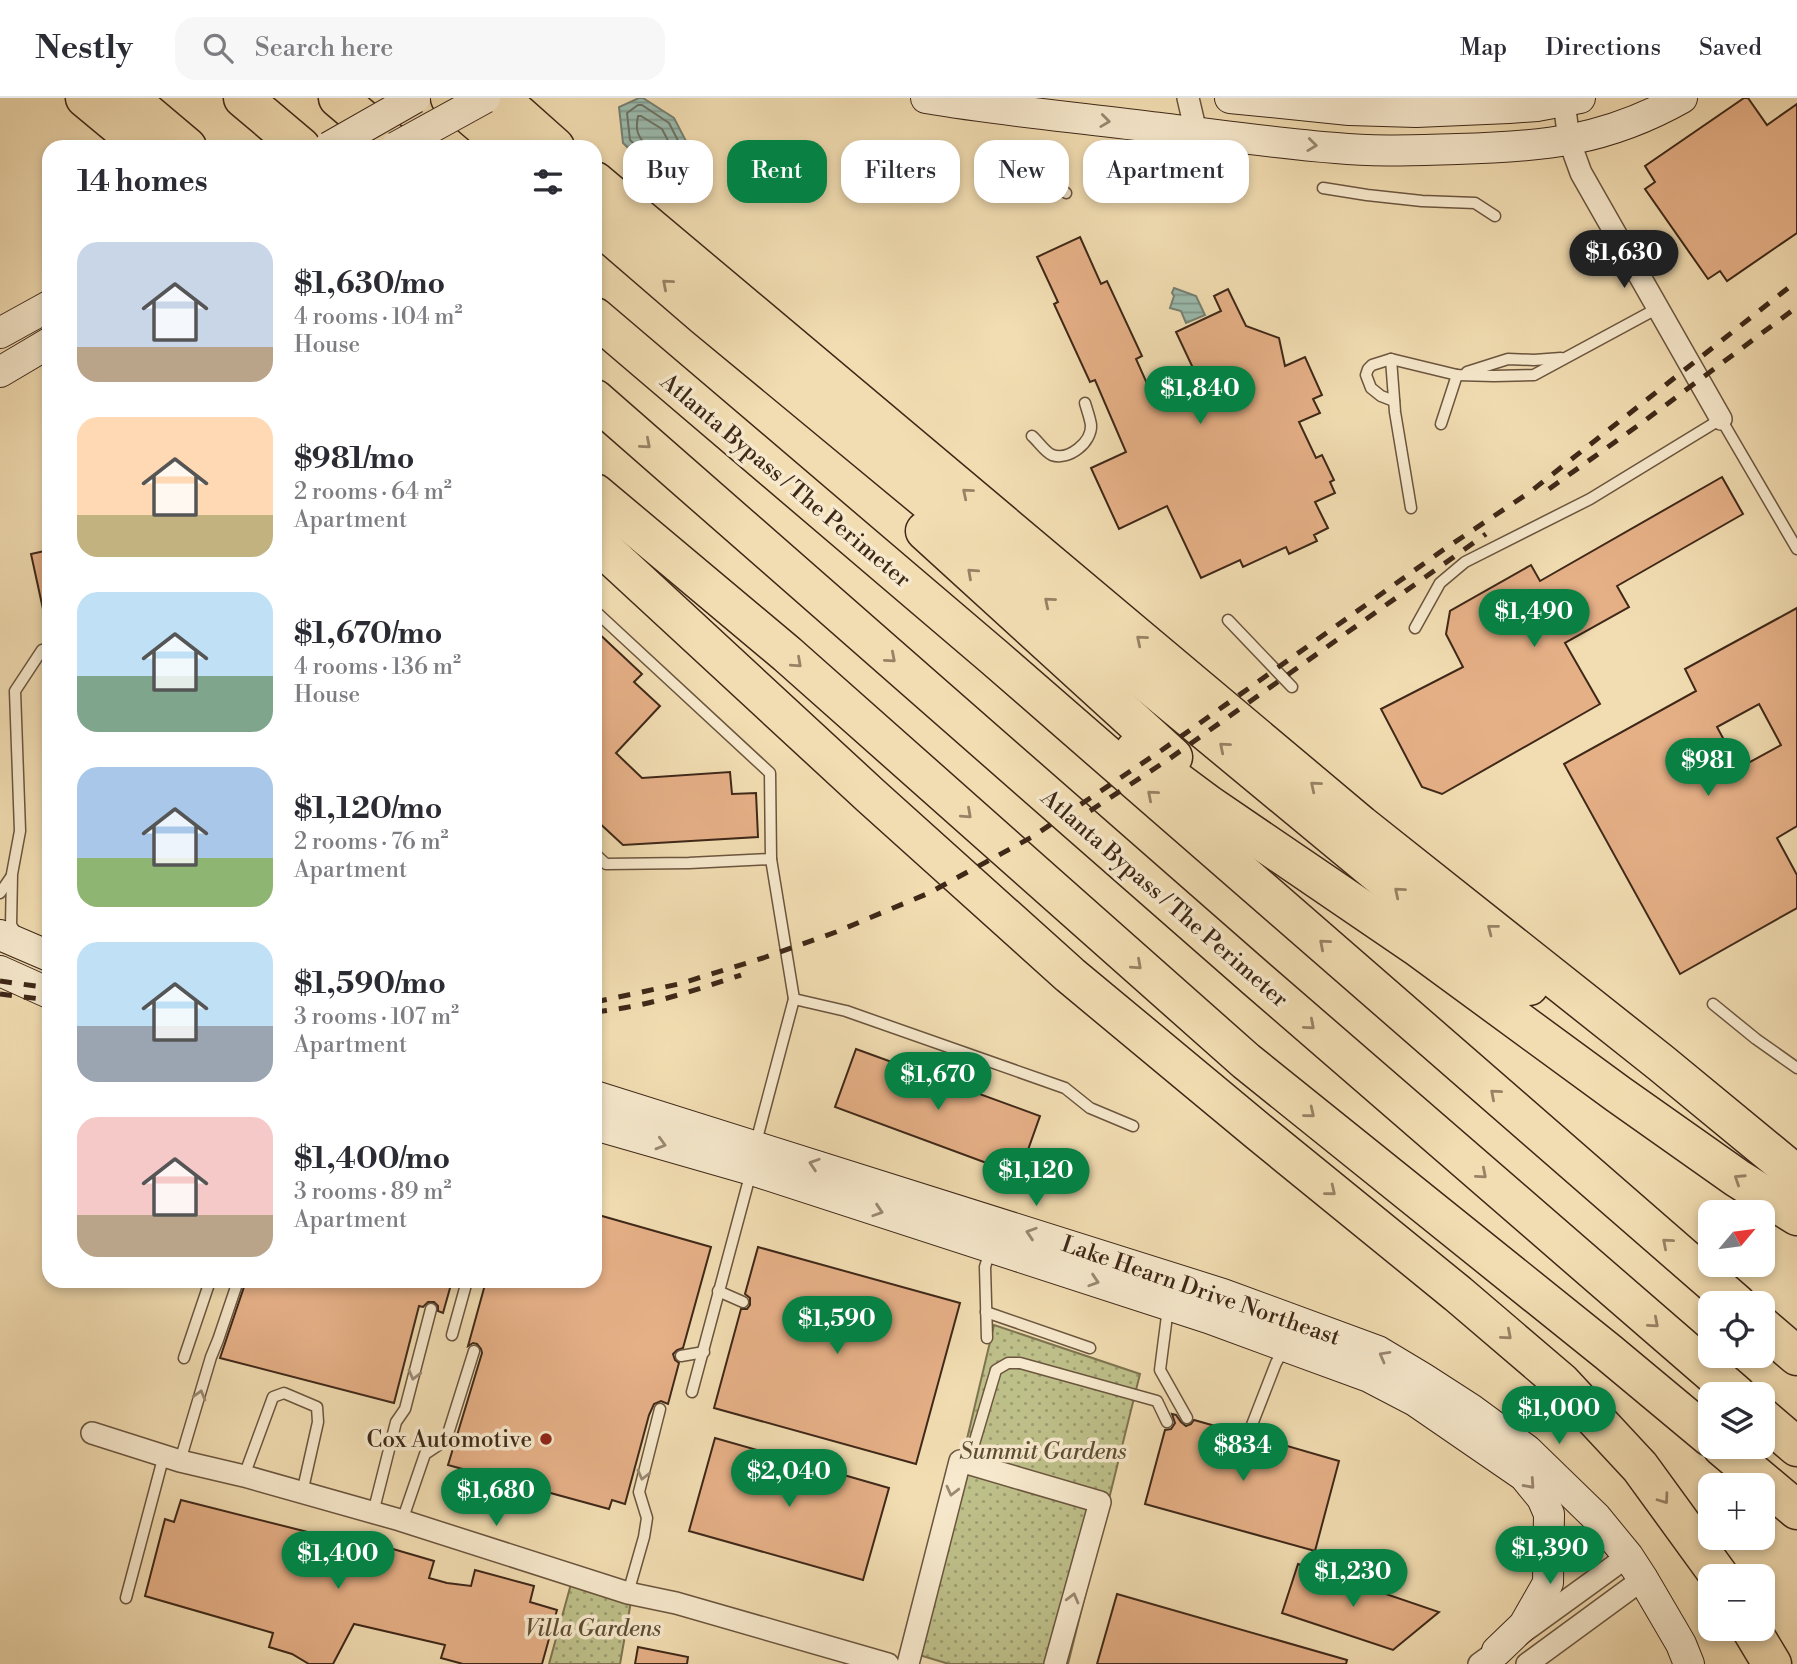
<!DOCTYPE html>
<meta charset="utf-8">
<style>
:root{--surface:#fff;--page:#f7f7f7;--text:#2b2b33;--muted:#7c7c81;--line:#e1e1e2;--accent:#0b8043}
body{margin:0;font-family:"Libre Bodoni",serif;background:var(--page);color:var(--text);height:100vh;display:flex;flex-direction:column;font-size:26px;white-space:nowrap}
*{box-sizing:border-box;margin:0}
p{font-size:23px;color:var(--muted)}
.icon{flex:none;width:38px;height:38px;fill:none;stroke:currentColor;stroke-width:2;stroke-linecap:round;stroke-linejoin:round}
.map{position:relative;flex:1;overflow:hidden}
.details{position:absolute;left:42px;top:42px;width:560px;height:1148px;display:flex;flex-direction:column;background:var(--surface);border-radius:21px;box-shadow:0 4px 10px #0003}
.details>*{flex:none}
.top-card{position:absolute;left:623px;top:42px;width:665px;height:63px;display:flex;gap:14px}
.needle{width:46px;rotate:61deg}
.buttons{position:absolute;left:1698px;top:1102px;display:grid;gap:14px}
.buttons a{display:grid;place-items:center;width:77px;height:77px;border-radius:14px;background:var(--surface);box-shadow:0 4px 10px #0003;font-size:35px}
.price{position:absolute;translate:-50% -60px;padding:0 16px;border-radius:24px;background:var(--accent);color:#fff;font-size:23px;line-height:46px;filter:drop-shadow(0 2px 4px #0008)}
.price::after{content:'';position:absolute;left:50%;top:42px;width:21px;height:16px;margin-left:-10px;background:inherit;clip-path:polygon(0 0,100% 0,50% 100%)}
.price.active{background:#222;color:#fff}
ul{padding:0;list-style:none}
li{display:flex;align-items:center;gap:21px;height:175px;padding:0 35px}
li span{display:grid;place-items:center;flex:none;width:196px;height:140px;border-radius:21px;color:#555}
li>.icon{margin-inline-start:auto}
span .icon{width:84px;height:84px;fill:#fffc;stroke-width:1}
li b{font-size:30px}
h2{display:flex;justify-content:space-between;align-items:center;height:84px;padding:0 35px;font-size:30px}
.pill{padding:0 24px;border-radius:21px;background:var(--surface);box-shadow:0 4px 10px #0003;font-size:24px;line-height:63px}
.pill.active{background:var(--accent);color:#fff}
header{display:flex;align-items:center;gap:42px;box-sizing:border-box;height:98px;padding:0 35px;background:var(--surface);border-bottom:2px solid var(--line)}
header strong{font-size:33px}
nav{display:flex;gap:38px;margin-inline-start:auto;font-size:24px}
.search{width:490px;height:63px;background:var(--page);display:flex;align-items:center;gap:18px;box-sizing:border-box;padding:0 24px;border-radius:21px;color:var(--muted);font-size:26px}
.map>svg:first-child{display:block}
.grass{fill:url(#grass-dots);stroke:#7e7451;stroke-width:2}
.water{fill:url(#water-rules);stroke:#768072;stroke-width:2}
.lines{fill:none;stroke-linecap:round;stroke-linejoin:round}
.shore{stroke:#6c7263;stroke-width:2}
.building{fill:#e6b087;stroke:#3e2818;stroke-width:2;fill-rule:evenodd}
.lane-casing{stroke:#6b553e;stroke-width:13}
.street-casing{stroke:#6b553e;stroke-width:24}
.secondary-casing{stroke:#3e2818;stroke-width:32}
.highway-casing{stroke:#3e2818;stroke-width:41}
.lane{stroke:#f7e9cd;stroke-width:10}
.street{stroke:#f7e9cd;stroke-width:21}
.secondary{stroke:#f7e9cd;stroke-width:30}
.highway{stroke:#f2ddb2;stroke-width:38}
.rail{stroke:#3e2818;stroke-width:5;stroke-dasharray:12 12;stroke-linecap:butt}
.secondary-bridge-casing{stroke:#3e2818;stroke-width:32;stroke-linecap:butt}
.secondary-bridge{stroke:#f7e9cd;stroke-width:30}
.oneway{stroke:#9a8872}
.oneway2{stroke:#988265}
.poi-dot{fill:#8f2418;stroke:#f7e9cd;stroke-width:2.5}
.labels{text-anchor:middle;stroke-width:7;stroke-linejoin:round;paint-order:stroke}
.street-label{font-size:23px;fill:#3e2818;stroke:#f7e9cd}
.poi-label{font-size:23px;fill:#3e2818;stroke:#f7e9cd;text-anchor:end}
.park-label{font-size:23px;font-style:italic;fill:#5e4e34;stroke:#f7e9cd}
</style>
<header>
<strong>Nestly</strong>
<div class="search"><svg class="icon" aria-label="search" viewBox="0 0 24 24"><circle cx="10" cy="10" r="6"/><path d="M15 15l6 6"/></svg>Search here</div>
<nav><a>Map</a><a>Directions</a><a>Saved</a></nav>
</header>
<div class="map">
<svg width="1797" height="1566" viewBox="0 0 1797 1566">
<defs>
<pattern id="grass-dots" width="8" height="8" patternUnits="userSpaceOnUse" patternTransform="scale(1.75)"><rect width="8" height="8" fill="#bec08a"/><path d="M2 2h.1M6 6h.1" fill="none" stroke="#9c9c70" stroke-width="1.8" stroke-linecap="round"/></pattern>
<pattern id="water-rules" width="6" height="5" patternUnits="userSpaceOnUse" patternTransform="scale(1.75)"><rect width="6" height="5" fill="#9bbbae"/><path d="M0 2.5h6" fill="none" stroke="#80988d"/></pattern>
</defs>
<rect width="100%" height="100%" fill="#f2ddb2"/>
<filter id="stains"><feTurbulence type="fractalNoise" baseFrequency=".00286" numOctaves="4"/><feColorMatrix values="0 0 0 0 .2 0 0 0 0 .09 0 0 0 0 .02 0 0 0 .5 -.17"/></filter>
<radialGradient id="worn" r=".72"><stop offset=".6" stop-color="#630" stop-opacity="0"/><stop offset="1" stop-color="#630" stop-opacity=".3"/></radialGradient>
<g class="grass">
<polygon points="994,1227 1140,1276 1068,1566 949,1566 916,1556"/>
<polygon points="574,1475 633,1492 620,1566 549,1566"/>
</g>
<g class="water">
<polygon points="639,0 643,0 674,20 701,72 703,91 695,98 656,77 623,45 619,9"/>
<polygon points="1174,190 1196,198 1205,217 1186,225 1181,213 1170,210 1174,198 1172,195"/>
</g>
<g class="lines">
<g class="shore">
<polygon points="638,7 642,7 669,25 694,74 695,84 694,87 690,87 660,71 630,42 627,15"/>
<path d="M638 18H641L662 31 679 64 678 68C668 67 641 46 638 35 636 30 637 23 638 18Z"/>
</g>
</g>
<g class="building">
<polygon points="1744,0 1748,0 1767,27 1797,6 1797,135 1727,183 1720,173 1708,181 1645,91 1655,84 1645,68"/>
<polygon points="1080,139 1101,186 1107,183 1142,258 1136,261 1149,290 1193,270 1176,234 1221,213 1214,198 1228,191 1246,228 1279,240 1285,268 1305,259 1322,297 1313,301 1320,315 1299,324 1316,360 1322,357 1334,382 1330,384 1335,395 1315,404 1328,430 1314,437 1317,443 1289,456 1286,449 1243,469 1240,462 1201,480 1167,408 1119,431 1091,370 1126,354 1095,282 1090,284 1054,206 1058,204 1037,159"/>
<polygon points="1722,379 1743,416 1617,488 1629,509 1565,545 1600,606 1442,696 1422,689 1381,611 1463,569 1446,536 1450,513 1531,467 1540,483"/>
<polygon points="49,452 49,510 43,511 31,456"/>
<path d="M1797 510V728L1777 740 1797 777V810L1680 876 1564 666 1696 593 1685 571ZM1759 606 1781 647 1739 670 1717 629Z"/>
<polygon points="595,532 642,576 634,584 660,608 616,655 642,680 730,674 732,696 756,695 758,739 623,747 595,721"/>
<polygon points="856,951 1040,1018 1019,1077 835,1009"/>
<polygon points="595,1116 711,1149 683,1250 677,1252 673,1256 675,1262 679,1265 668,1306 661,1303 654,1306 649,1317 625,1406 612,1402 609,1411 448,1367 482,1255 481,1251 477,1246 473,1245 468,1248 486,1183 595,1183"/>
<polygon points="758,1149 960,1205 916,1366 714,1310 741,1211 747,1211 750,1207 750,1200 745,1196"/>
<polygon points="246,1183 452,1183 443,1215 438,1213 438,1208 434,1204 428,1204 423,1209 419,1208 394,1305 220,1260"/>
<polygon points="1172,1316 1176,1317 1181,1324 1186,1328 1191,1326 1194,1322 1240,1335 1242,1341 1246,1345 1252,1343 1256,1339 1339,1363 1315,1453 1145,1406 1165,1332 1171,1331 1175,1325"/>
<polygon points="715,1340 889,1390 863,1482 689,1433"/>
<polygon points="181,1402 375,1451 376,1446 434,1463 429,1480 447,1485 471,1488 475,1472 534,1488 530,1504 557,1512 542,1566 463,1566 441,1560 445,1547 354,1526 333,1566 309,1566 292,1556 269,1549 273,1535 145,1498 165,1421 174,1424"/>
<polygon points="1298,1466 1439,1514 1393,1552 1282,1515"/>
<polygon points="1117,1496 1347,1562 1346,1566 1097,1566"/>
<polygon points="638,1549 688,1559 687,1566 635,1566"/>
</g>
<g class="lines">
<defs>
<g id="lane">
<polyline points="991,60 1038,72 1066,95"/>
<polyline points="1192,70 1196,35"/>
<polyline points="1323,90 1367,97 1422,103 1475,105 1495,118"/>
<polyline points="1391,261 1395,314 1411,410"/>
<polyline points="1467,274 1508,261 1534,262 1561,260"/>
<polyline points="1394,303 1381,298 1371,290 1366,277 1368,271 1372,267 1391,261 1457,277 1494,278 1534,277 1658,210"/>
<polyline points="1441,326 1457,277"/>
<path d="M1032 338C1038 343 1045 354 1052 357 1069 363 1092 344 1091 327 1090 320 1087 312 1085 305"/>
<polyline points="595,513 770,675 771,761 794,901 755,1048"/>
<polyline points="1228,522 1292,589"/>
<polyline points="1415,530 1440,485 1465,464 1590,401 1721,321 1797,451"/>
<polyline points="595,756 606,766 689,765 771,761"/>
<polyline points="0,795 11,779"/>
<polyline points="17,836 11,827 12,776 20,733 15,593 42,552 49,551"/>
<polyline points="794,901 846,913 1065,990 1090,1010 1133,1028"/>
<polyline points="1713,906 1756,941 1797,970"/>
<polyline points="718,1193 743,1204"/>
<polyline points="1168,1210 1160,1272 1187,1320"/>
<polyline points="986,1214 1090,1250"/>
<polyline points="452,1237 467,1183"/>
<polyline points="987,1240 985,1169 990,1153"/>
<polyline points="681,1258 704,1254"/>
<polyline points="184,1260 210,1183"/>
<polyline points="692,1294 751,1074"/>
<polyline points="1248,1337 1276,1265 1284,1251"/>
<polyline points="180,1363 211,1259 218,1242 238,1183"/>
<polyline points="968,1366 996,1272 1008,1265 1020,1265 1157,1303 1167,1324"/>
<polyline points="244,1378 273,1299 284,1295 317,1309 318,1324 302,1395"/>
<polyline points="373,1415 396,1324 405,1311 431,1211"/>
<polyline points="402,1423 425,1356 446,1342 474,1253"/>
<polyline points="628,1495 644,1439 647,1420 639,1394 660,1311"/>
<polyline points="126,1500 164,1357"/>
</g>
<g id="street">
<polyline points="1188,0 1196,34"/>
<polyline points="1564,4 1569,42 1581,75 1721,321"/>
<polyline points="92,1335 180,1363 244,1378 400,1422 628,1495 676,1505 888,1566"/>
<polyline points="908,1566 960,1363 1100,1404 1055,1566"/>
<polyline points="1479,1566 1628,1458"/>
<polyline points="1527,1566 1643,1481"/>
</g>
<g id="secondary">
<path d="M926 0C1001 13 1076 19 1152 29 1213 36 1274 45 1336 50 1376 54 1417 52 1457 51 1542 49 1606 43 1682 0"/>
<polyline points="1230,0 1349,12 1416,14 1509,10 1537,8 1580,0"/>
<polyline points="0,235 49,208"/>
<polyline points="0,274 49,245"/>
<polyline points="0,837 49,858"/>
<polyline points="0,873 49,895"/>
<polyline points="595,998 1223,1196 1378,1253 1423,1280 1471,1311 1527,1352 1596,1419 1628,1458 1643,1481 1681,1546 1689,1566"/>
<polyline points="595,1027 752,1072 1208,1220 1369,1279 1415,1303 1524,1378 1542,1400 1549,1416 1548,1485 1524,1527 1497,1553"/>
</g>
<g id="highway">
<polyline points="85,0 144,49"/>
<polyline points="129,0 187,49"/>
<polyline points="243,0 301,49"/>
<polyline points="338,0 396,49"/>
<polyline points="450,0 507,49"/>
<polyline points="500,0 555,49"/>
<polyline points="595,83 1361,727 1661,965 1797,1077"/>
<polyline points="595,124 704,218 1458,842 1529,888"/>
<polyline points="595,219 994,559 1737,1206"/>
<polyline points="595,301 1258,882 1737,1297"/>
<polyline points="595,395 787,556 1246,963 1608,1254 1710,1339"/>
<polyline points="925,433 1173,659"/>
<polyline points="595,443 871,698 1070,877 1259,1034 1458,1196 1561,1284 1640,1369 1720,1479"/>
<polyline points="1135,652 1209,707 1416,848 1618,996 1737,1080 1797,1118"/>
<polyline points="1762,1228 1797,1258"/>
<polyline points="1762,1319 1797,1349"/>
<polyline points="1722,1349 1797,1412"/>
<polyline points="1751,1531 1772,1566"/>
</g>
</defs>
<use href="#lane" class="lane-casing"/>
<use href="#street" class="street-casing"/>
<use href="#secondary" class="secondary-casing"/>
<use href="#highway" class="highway-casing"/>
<use href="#lane" class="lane"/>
<use href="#street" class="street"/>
<use href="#secondary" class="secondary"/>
<use href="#highway" class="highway"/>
<g class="rail">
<polyline points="1549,391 1643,324 1797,209"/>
<polyline points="1070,726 1169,661 1486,436"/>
<polyline points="0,883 49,890"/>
<polyline points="0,896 49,902"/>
<polyline points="595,904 679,886 763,860 836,834 929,795 1032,739 1162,652 1443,452 1530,394 1797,183"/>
<path d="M595 914C645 909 693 893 741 877"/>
</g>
<defs>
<g id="secondary-bridge">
<polyline points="329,49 415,0"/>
<polyline points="396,49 485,0"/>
</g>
</defs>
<use href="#secondary-bridge" class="secondary-bridge-casing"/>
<use href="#secondary-bridge" class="secondary-bridge"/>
</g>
<defs><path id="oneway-chevron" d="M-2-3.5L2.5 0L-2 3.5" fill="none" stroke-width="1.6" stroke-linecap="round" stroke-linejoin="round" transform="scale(1.75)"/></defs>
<g class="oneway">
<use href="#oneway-chevron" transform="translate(1105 23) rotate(7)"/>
<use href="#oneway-chevron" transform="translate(1312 47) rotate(7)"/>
<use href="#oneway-chevron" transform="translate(661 1046) rotate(16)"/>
<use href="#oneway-chevron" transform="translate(814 1066) rotate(-162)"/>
<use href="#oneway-chevron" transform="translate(878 1113) rotate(18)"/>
<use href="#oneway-chevron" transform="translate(1031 1135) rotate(-162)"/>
<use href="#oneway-chevron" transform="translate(1094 1183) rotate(18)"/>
<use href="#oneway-chevron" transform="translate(1384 1258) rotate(-151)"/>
<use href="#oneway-chevron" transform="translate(414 1277) rotate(105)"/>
<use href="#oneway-chevron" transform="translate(200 1297) rotate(-74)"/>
<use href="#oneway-chevron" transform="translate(643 1377) rotate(104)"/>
<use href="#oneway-chevron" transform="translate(1530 1386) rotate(48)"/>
<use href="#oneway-chevron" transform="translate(952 1393) rotate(104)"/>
<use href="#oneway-chevron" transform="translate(1073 1500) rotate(-75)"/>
</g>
<g class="oneway2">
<use href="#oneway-chevron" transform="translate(667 186) rotate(-139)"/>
<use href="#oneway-chevron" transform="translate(646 346) rotate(41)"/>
<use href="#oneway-chevron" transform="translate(967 395) rotate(-140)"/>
<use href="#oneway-chevron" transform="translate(972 475) rotate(-138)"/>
<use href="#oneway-chevron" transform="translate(1049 504) rotate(-140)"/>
<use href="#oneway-chevron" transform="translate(1141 542) rotate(-140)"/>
<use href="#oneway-chevron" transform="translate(891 560) rotate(41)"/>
<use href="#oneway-chevron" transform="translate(797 565) rotate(42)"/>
<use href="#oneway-chevron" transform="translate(1224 649) rotate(-140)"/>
<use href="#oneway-chevron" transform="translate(1315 688) rotate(-140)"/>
<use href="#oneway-chevron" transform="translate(1152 697) rotate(-139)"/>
<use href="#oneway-chevron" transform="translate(967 716) rotate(42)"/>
<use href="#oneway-chevron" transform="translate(1399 794) rotate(-140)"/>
<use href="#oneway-chevron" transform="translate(1492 831) rotate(-142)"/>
<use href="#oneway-chevron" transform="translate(1324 846) rotate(-139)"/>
<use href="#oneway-chevron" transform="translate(1137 867) rotate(42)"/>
<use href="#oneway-chevron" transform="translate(1310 927) rotate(41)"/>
<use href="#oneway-chevron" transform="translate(1495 996) rotate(-139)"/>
<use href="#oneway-chevron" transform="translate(1310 1015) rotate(39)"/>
<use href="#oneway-chevron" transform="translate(1482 1076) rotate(41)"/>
<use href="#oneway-chevron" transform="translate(1739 1081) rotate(-147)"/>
<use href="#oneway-chevron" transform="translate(1331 1093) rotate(39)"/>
<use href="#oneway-chevron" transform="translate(1667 1145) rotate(-139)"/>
<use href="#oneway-chevron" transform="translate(1654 1225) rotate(41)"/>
<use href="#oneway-chevron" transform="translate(1507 1237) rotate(41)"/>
<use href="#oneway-chevron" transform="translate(1664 1401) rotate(54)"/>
</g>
<circle class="poi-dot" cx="546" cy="1341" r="7"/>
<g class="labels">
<g class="street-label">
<text transform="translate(786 382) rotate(40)" y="8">Atlanta Bypass / The Perimeter</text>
<text transform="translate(1165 800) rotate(41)" y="8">Atlanta Bypass / The Perimeter</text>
<text transform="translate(1201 1192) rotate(19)" y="8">Lake Hearn Drive Northeast</text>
</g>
<g class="poi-label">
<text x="532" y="1349">Cox Automotive</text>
</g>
<g class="park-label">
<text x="1043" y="1361">Summit Gardens</text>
<text x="593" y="1538">Villa Gardens</text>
</g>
</g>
<rect width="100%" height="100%" filter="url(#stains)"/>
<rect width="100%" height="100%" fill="url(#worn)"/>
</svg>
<div class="buttons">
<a><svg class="needle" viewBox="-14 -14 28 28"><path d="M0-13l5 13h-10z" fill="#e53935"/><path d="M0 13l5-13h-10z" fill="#7c7c81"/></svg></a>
<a><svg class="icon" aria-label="locate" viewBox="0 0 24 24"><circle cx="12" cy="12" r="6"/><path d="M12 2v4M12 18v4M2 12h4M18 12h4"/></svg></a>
<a><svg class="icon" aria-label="layers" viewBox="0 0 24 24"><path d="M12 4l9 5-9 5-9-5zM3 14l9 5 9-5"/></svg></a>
<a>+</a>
<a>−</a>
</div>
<b class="price active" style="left:1624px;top:192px">$1,630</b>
<b class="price" style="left:1200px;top:328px">$1,840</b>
<b class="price" style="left:1534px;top:551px">$1,490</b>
<b class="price" style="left:1708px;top:700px">$981</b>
<b class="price" style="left:938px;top:1014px">$1,670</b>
<b class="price" style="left:1036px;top:1110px">$1,120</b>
<b class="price" style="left:837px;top:1258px">$1,590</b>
<b class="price" style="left:1559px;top:1348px">$1,000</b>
<b class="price" style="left:1243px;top:1385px">$834</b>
<b class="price" style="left:789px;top:1411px">$2,040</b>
<b class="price" style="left:496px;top:1430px">$1,680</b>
<b class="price" style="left:1550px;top:1488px">$1,390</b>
<b class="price" style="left:338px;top:1493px">$1,400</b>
<b class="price" style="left:1353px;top:1511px">$1,230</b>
<div class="top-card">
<a class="pill">Buy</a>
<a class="pill active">Rent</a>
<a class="pill">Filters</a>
<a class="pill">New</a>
<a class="pill">Apartment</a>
</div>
<section class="details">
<h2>14 homes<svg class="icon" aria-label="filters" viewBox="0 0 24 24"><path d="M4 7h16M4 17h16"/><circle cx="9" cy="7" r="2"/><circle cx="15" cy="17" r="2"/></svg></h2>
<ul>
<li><span style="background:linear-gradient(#c9d6e8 75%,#b9a48a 0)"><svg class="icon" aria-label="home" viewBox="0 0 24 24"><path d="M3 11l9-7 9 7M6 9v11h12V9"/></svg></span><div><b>$1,630/mo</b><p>4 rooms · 104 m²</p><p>House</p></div></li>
<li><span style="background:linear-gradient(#ffd9b3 70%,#c2b280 0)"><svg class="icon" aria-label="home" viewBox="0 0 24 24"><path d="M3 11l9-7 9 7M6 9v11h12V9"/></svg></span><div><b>$981/mo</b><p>2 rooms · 64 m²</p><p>Apartment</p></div></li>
<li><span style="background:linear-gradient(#bfe0f5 60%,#7fa58c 0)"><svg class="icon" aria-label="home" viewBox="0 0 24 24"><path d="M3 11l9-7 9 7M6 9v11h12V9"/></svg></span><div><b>$1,670/mo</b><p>4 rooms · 136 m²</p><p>House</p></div></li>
<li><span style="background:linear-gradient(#a9c7e8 65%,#8fb573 0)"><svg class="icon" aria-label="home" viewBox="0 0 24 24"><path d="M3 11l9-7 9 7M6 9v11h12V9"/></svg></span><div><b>$1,120/mo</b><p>2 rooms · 76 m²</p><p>Apartment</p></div></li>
<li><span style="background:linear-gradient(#bfe0f5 60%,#9aa5b1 0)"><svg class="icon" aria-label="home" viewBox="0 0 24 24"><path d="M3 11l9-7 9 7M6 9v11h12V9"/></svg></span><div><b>$1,590/mo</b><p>3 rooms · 107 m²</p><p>Apartment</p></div></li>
<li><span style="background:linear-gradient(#f6c9c9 70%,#b9a48a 0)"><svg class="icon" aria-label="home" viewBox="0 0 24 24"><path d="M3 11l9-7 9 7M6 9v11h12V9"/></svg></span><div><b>$1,400/mo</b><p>3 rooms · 89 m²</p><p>Apartment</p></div></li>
</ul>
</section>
</div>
